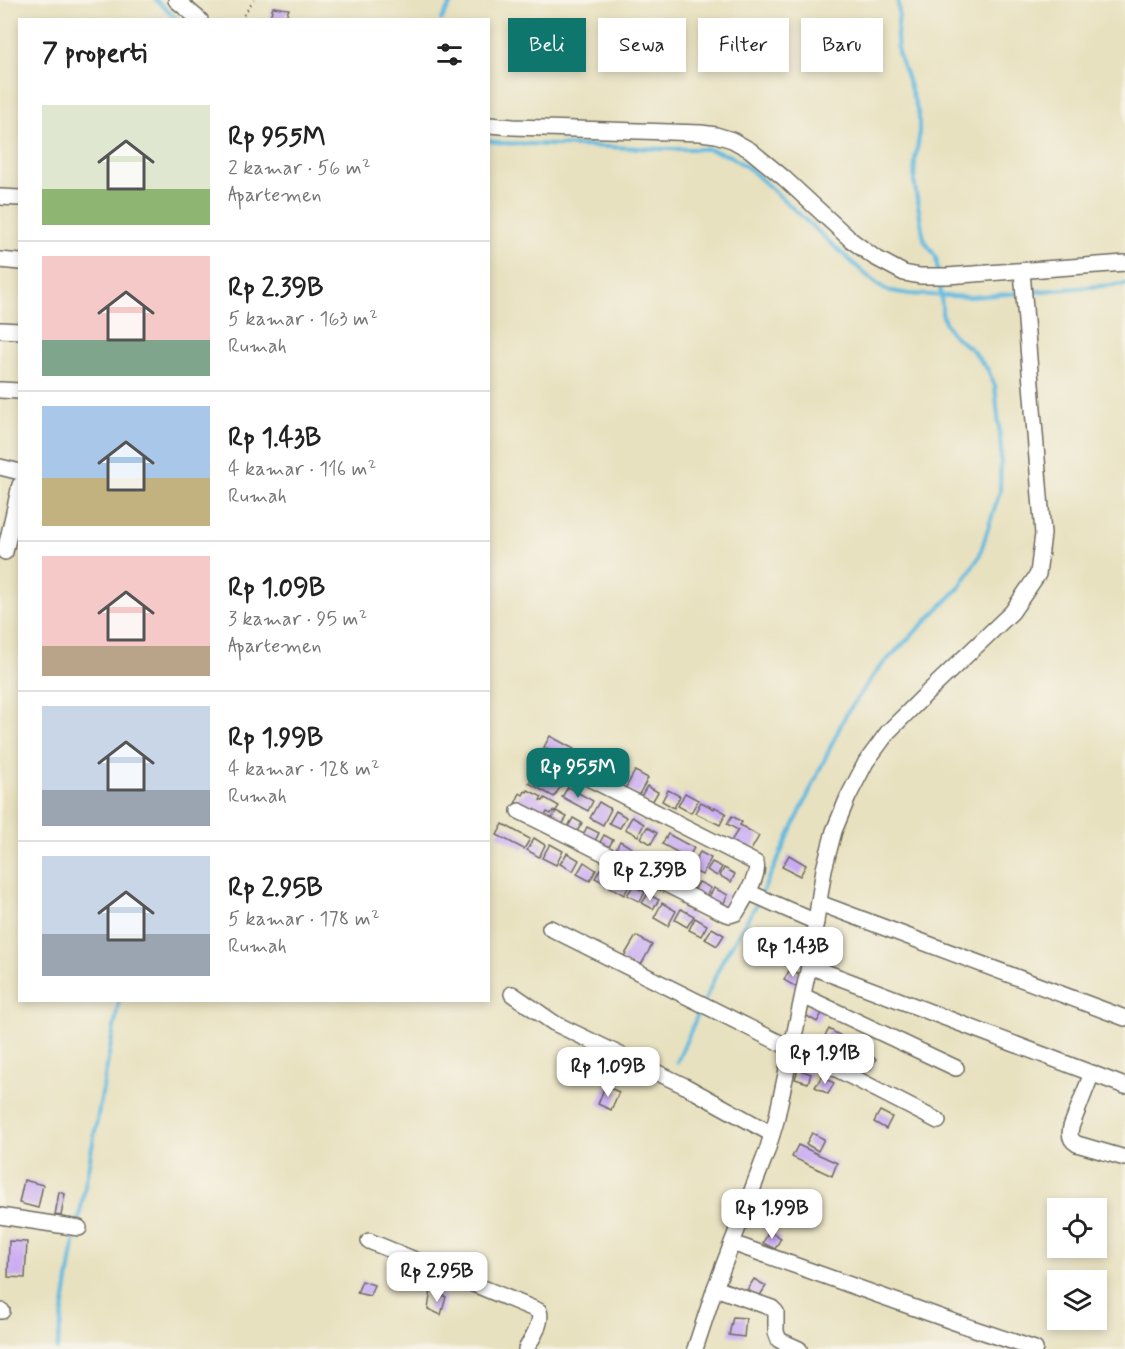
<!DOCTYPE html>
<html lang="id">
<meta charset="utf-8">
<style>
:root{--surface:#fff;--page:#f6f6f6;--text:#222;--muted:#767676;--line:#e0e0e0;--accent:#0f766e}
body{margin:0;font-family:Mynerve,sans-serif;background:var(--page);color:var(--text);height:100vh;display:flex;flex-direction:column;font-size:22px;white-space:nowrap}
*{box-sizing:border-box;margin:0}
p{font-size:20px;color:var(--muted)}
.icon{flex:none;width:33px;height:33px;fill:none;stroke:currentColor;stroke-width:2;stroke-linecap:round;stroke-linejoin:round}
.map{position:relative;flex:1;overflow:hidden}
.panel{position:absolute;left:18px;top:18px;width:472px;height:984px;display:flex;flex-direction:column;background:var(--surface);border-radius:0px;box-shadow:0 3px 9px #0003}
.panel>*{flex:none}
.guide{position:absolute;left:508px;top:18px;width:526px;height:54px;display:flex;gap:12px}
.controls{position:absolute;left:1047px;top:1198px;display:grid;gap:12px}
.controls a{display:grid;place-items:center;width:60px;height:60px;border-radius:0px;background:var(--surface);box-shadow:0 3px 9px #0003;font-size:30px}
.price{position:absolute;translate:-50% -51px;padding:0 14px;border-radius:12px;background:#fff;color:#222;font-size:20px;line-height:39px;filter:drop-shadow(0 2px 3px #0008)}
.price::after{content:'';position:absolute;left:50%;top:36px;width:18px;height:14px;margin-left:-9px;background:inherit;clip-path:polygon(0 0,100% 0,50% 100%)}
.price.selected{background:var(--accent);color:#fff}
ul{padding:0;list-style:none}
li{display:flex;align-items:center;gap:18px;height:150px;padding:0 24px}
li+li{border-top:2px solid var(--line)}
li span{display:grid;place-items:center;flex:none;width:168px;height:120px;border-radius:0px;color:#555}
li>.icon{margin-inline-start:auto}
span .icon{width:72px;height:72px;fill:#fffc;stroke-width:1}
li b{font-size:26px}
h2{display:flex;justify-content:space-between;align-items:center;height:72px;padding:0 24px;font-size:26px}
.pill{padding:0 21px;border-radius:0px;background:var(--surface);box-shadow:0 3px 9px #0003;font-size:21px;line-height:54px}
.pill.selected{background:var(--accent);color:#fff}
.map>svg:first-child{display:block}
.lines{fill:none;stroke-linecap:round;stroke-linejoin:round}
.stream{stroke:#61badf;stroke-width:4}
.building{fill:#c9aaf3}
.minor-casing{stroke:#6d6b5f;stroke-width:18}
.path{stroke:#6d6b5f;stroke-width:2;stroke-dasharray:1.5 4.5;stroke-linecap:butt}
.minor{stroke:#fff;stroke-width:15}
</style>
<div class="map">
<svg width="1125" height="1349" viewBox="0 0 1125 1349">
<rect width="100%" height="100%" fill="#f7f3e8"/>
<filter id="ink" filterUnits="userSpaceOnUse"><feTurbulence type="fractalNoise" baseFrequency=".0167" numOctaves="2"/><feDisplacementMap in="SourceGraphic" scale="12" xChannelSelector="R" yChannelSelector="G"/><feConvolveMatrix kernelMatrix="1 2 1 2 8 2 1 2 1" color-interpolation-filters="sRGB"/></filter>
<filter id="wash" filterUnits="userSpaceOnUse"><feTurbulence type="fractalNoise" baseFrequency=".008" numOctaves="4" result="noise"/><feDisplacementMap in="SourceGraphic" scale="24" xChannelSelector="R" yChannelSelector="G"/><feGaussianBlur stdDeviation="1.35" result="paint"/><feColorMatrix in="noise" values="0 0 0 0 0 0 0 0 0 0 0 0 0 0 0 0 0 1.4 0 .05"/><feComposite in="paint" operator="in"/></filter>
<g filter="url(#wash)">
<rect width="100%" height="100%" fill="#e8e1c0"/>
<g class="lines">
<g class="stream">
<polyline points="156,0 178,20"/>
<polyline points="898,0 899,15 897,35 898,53 906,74 919,116 919,138 915,160 914,181 924,240 936,257 938,273"/>
<polyline points="441,20 453,0"/>
<polyline points="489,141 502,143 664,149 708,149 730,156 751,170 835,247 872,280 886,290 909,294 971,297 1021,293"/>
<polyline points="1029,292 1125,284"/>
<polyline points="761,895 845,716 878,669 959,588 979,557 1000,491 1001,447 995,386 988,370 972,350 952,334 945,322 942,313 942,306 939,280"/>
<polyline points="705,1000 722,961 758,902"/>
<polyline points="677,1062 701,1007"/>
<polyline points="78,1224 119,1000"/>
<polyline points="57,1349 76,1231"/>
</g>
</g>
<g id="blocks">
<g class="building">
<polygon points="273,7 289,9 284,20 269,20"/>
<polygon points="550,736 574,749 568,761 544,747"/>
<polygon points="613,771 625,777 618,789 606,783"/>
<polygon points="635,771 648,778 638,796 625,789"/>
<polygon points="535,772 561,786 554,797 529,783"/>
<polygon points="647,786 658,792 651,804 640,798"/>
<polygon points="568,787 593,801 588,811 562,797"/>
<polygon points="528,790 542,797 540,800 543,801 545,798 559,806 555,812 553,811 551,814 547,812 542,821 514,806 520,793 523,795 525,791 527,792"/>
<polygon points="668,790 680,796 674,808 662,801"/>
<polygon points="685,793 698,800 691,813 678,806"/>
<polygon points="599,802 611,809 603,825 590,818"/>
<polygon points="701,802 714,809 715,807 726,813 720,825 695,813"/>
<polygon points="556,811 567,817 560,828 550,822"/>
<polygon points="616,811 626,817 620,828 609,823"/>
<polygon points="732,816 742,822 740,825 759,836 750,852 731,841 738,830 727,824"/>
<polygon points="632,817 644,824 638,836 625,829"/>
<polygon points="573,818 582,823 575,835 566,830"/>
<polygon points="503,824 530,839 524,849 497,835"/>
<polygon points="587,827 599,833 594,843 582,837"/>
<polygon points="647,827 657,833 651,844 641,838"/>
<polygon points="668,834 694,848 688,858 662,844"/>
<polygon points="604,835 613,840 607,850 598,846"/>
<polygon points="534,838 545,845 539,857 527,850"/>
<polygon points="620,841 632,848 625,859 614,853"/>
<polygon points="550,844 563,851 556,865 542,858"/>
<polygon points="635,849 648,856 641,868 628,861"/>
<polygon points="700,852 711,858 702,875 690,869"/>
<polygon points="567,853 579,860 573,871 560,864"/>
<polygon points="673,855 690,865 687,871 669,861"/>
<polygon points="789,855 806,865 800,876 782,867"/>
<polygon points="651,858 662,864 656,875 645,869"/>
<polygon points="584,862 596,870 590,881 577,874"/>
<polygon points="712,862 722,867 717,876 707,870"/>
<polygon points="724,868 735,874 731,882 720,876"/>
<polygon points="600,869 611,875 606,884 595,878"/>
<polygon points="684,873 694,879 687,892 677,886"/>
<polygon points="616,876 630,884 624,895 610,887"/>
<polygon points="699,882 711,888 705,898 693,892"/>
<polygon points="633,886 645,892 640,902 627,895"/>
<polygon points="714,888 728,895 721,908 707,901"/>
<polygon points="648,894 659,900 653,909 642,903"/>
<polygon points="662,903 676,911 668,926 654,918"/>
<polygon points="681,909 694,916 687,927 675,920"/>
<polygon points="695,918 707,925 701,936 689,930"/>
<polygon points="712,928 724,935 717,946 705,939"/>
<polygon points="636,936 652,945 638,970 621,961"/>
<polygon points="784,937 796,943 790,955 777,948"/>
<polygon points="790,969 803,976 796,987 784,980"/>
<polygon points="811,1004 824,1010 817,1022 805,1015"/>
<polygon points="829,1029 841,1036 834,1047 822,1041"/>
<polygon points="811,1037 829,1045 824,1055 807,1047"/>
<polygon points="850,1037 862,1044 856,1055 844,1048"/>
<polygon points="836,1049 848,1056 842,1068 829,1061"/>
<polygon points="864,1052 876,1059 870,1070 858,1063"/>
<polygon points="798,1069 811,1074 808,1083 795,1079"/>
<polygon points="822,1076 834,1083 828,1094 815,1087"/>
<polygon points="605,1086 619,1092 611,1110 598,1104"/>
<polygon points="880,1111 892,1117 886,1129 874,1122"/>
<polygon points="812,1133 824,1139 818,1151 806,1144"/>
<polygon points="798,1145 837,1163 832,1176 792,1157"/>
<polygon points="24,1180 43,1185 38,1208 19,1203"/>
<polygon points="59,1192 65,1194 61,1216 55,1215"/>
<polygon points="769,1231 781,1238 775,1249 763,1243"/>
<polygon points="9,1241 27,1242 25,1278 8,1277"/>
<polygon points="754,1279 766,1286 759,1297 747,1290"/>
<polygon points="362,1281 374,1285 370,1296 357,1293"/>
<polygon points="431,1290 446,1297 441,1315 428,1309"/>
<polygon points="733,1317 746,1318 744,1337 729,1335"/>
</g>
</g>
</g>
<g filter="url(#ink)">
<use href="#blocks" fill-opacity="0" stroke="#6d6b5f" stroke-width="1.5"/>
<g class="lines">
<defs>
<g id="minor">
<polyline points="176,0 200,20"/>
<polyline points="489,125 513,127 701,133 716,135 732,140 750,150 784,178 851,240 874,257 904,273 920,276 947,276 1125,263"/>
<polyline points="0,197 20,198"/>
<polyline points="0,260 20,262"/>
<polyline points="0,330 20,331"/>
<polyline points="0,390 20,391"/>
<polyline points="0,467 20,472"/>
<polyline points="5,552 20,485"/>
<path d="M519 811 724 913 730 915 736 913C743 901 760 875 756 863L545 756"/>
<polyline points="748,892 816,922"/>
<polyline points="819,903 1125,1018"/>
<polyline points="550,928 792,1049 821,1061 938,1121"/>
<polyline points="809,966 1125,1086"/>
<polyline points="512,994 554,1023 685,1086 772,1134"/>
<polyline points="803,996 956,1068"/>
<path d="M1092 1073 1071 1127C1069 1135 1070 1140 1077 1144L1125 1158"/>
<polyline points="0,1216 79,1228"/>
<path d="M369 1241 539 1311C543 1322 532 1339 526 1349"/>
<polyline points="732,1243 960,1324 1035,1349"/>
<polyline points="715,1288 772,1308 776,1312 776,1332 779,1340 799,1349"/>
<polyline points="0,1311 2,1311"/>
<polyline points="695,1349 715,1288 767,1151 776,1121 809,966 824,869 834,831 848,797 866,762 888,732 927,693 1012,612 1038,574 1043,534 1022,271"/>
</g>
</defs>
<use href="#minor" class="minor-casing"/>
<polyline class="path" points="240,20 254,0"/>
<use href="#minor" class="minor"/>
</g>
</g>
</svg>
<div class="controls">
<a><svg class="icon" aria-label="locate" viewBox="0 0 24 24"><circle cx="12" cy="12" r="6"/><path d="M12 2v4M12 18v4M2 12h4M18 12h4"/></svg></a>
<a><svg class="icon" aria-label="layers" viewBox="0 0 24 24"><path d="M12 4l9 5-9 5-9-5zM3 14l9 5 9-5"/></svg></a>
</div>
<b class="price selected" style="left:578px;top:799px">Rp 955M</b>
<b class="price" style="left:650px;top:902px">Rp 2.39B</b>
<b class="price" style="left:793px;top:978px">Rp 1.43B</b>
<b class="price" style="left:825px;top:1085px">Rp 1.91B</b>
<b class="price" style="left:608px;top:1098px">Rp 1.09B</b>
<b class="price" style="left:772px;top:1240px">Rp 1.99B</b>
<b class="price" style="left:437px;top:1303px">Rp 2.95B</b>
<div class="guide">
<a class="pill selected">Beli</a>
<a class="pill">Sewa</a>
<a class="pill">Filter</a>
<a class="pill">Baru</a>
</div>
<section class="panel">
<h2>7 properti<svg class="icon" aria-label="filters" viewBox="0 0 24 24"><path d="M4 7h16M4 17h16"/><circle cx="9" cy="7" r="2"/><circle cx="15" cy="17" r="2"/></svg></h2>
<ul>
<li><span style="background:linear-gradient(#dfe7d0 70%,#8fb573 0)"><svg class="icon" aria-label="home" viewBox="0 0 24 24"><path d="M3 11l9-7 9 7M6 9v11h12V9"/></svg></span><div><b>Rp 955M</b><p>2 kamar · 56 m²</p><p>Apartemen</p></div></li>
<li><span style="background:linear-gradient(#f6c9c9 70%,#7fa58c 0)"><svg class="icon" aria-label="home" viewBox="0 0 24 24"><path d="M3 11l9-7 9 7M6 9v11h12V9"/></svg></span><div><b>Rp 2.39B</b><p>5 kamar · 163 m²</p><p>Rumah</p></div></li>
<li><span style="background:linear-gradient(#a9c7e8 60%,#c2b280 0)"><svg class="icon" aria-label="home" viewBox="0 0 24 24"><path d="M3 11l9-7 9 7M6 9v11h12V9"/></svg></span><div><b>Rp 1.43B</b><p>4 kamar · 116 m²</p><p>Rumah</p></div></li>
<li><span style="background:linear-gradient(#f6c9c9 75%,#b9a48a 0)"><svg class="icon" aria-label="home" viewBox="0 0 24 24"><path d="M3 11l9-7 9 7M6 9v11h12V9"/></svg></span><div><b>Rp 1.09B</b><p>3 kamar · 95 m²</p><p>Apartemen</p></div></li>
<li><span style="background:linear-gradient(#c9d6e8 70%,#9aa5b1 0)"><svg class="icon" aria-label="home" viewBox="0 0 24 24"><path d="M3 11l9-7 9 7M6 9v11h12V9"/></svg></span><div><b>Rp 1.99B</b><p>4 kamar · 128 m²</p><p>Rumah</p></div></li>
<li><span style="background:linear-gradient(#c9d6e8 65%,#9aa5b1 0)"><svg class="icon" aria-label="home" viewBox="0 0 24 24"><path d="M3 11l9-7 9 7M6 9v11h12V9"/></svg></span><div><b>Rp 2.95B</b><p>5 kamar · 178 m²</p><p>Rumah</p></div></li>
</ul>
</section>
</div>
